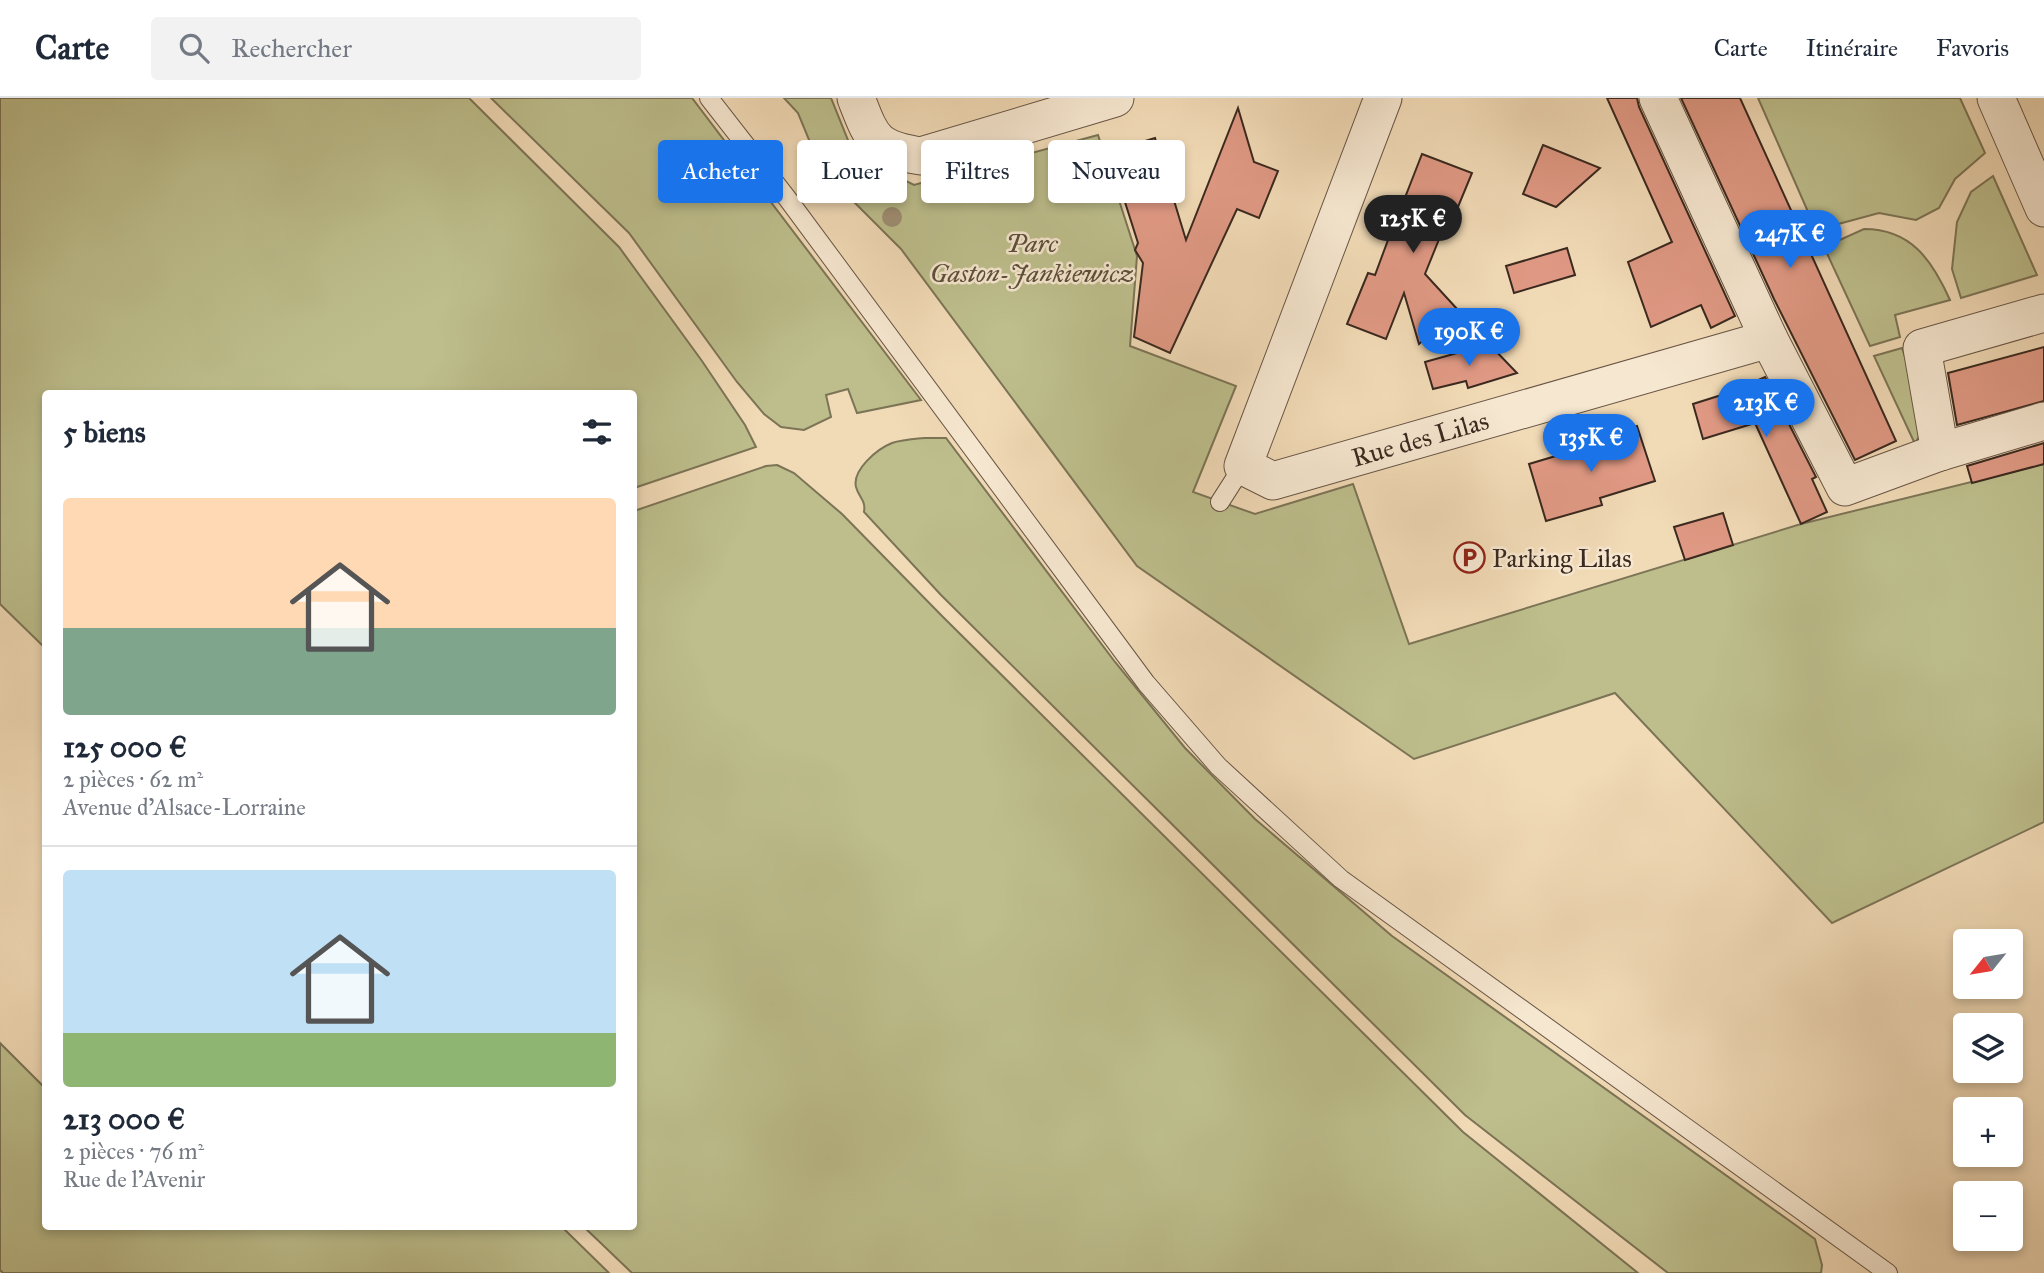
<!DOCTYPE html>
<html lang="fr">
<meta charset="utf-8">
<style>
:root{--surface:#fff;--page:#f2f2f3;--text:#1f2937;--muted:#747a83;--line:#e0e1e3;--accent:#1a73e8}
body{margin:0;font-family:"IM FELL Great Primer",serif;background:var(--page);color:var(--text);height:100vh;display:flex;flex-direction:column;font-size:26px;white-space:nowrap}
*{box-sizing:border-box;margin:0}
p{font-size:23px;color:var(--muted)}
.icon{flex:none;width:38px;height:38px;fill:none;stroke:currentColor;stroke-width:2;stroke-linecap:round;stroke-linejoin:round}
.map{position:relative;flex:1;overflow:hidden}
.details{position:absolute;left:42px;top:292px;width:595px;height:840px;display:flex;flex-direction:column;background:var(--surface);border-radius:7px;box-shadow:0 4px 10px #0003}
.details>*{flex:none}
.guide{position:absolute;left:658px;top:42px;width:665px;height:63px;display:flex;gap:14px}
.needle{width:46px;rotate:240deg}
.buttons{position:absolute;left:1953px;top:831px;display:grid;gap:14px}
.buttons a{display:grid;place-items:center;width:70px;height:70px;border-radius:7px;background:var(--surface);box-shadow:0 4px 10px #0003;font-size:35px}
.price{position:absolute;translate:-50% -60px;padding:0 16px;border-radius:24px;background:var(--accent);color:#fff;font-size:23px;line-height:46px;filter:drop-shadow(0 2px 4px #0008)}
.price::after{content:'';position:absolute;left:50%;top:42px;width:21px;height:16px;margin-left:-10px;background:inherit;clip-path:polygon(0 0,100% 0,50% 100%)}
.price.current{background:#222;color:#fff}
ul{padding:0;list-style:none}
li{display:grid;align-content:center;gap:14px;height:371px;padding:0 21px}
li+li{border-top:2px solid var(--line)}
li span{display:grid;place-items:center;height:217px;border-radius:7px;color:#555}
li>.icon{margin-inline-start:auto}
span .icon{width:126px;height:126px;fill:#fffc;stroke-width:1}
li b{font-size:30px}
h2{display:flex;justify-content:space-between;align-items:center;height:84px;padding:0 21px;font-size:30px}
.pill{padding:0 24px;border-radius:7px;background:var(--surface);box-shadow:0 4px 10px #0003;font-size:24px;line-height:63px}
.pill.current{background:var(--accent);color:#fff}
header{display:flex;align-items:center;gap:42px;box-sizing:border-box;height:98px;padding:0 35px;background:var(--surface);border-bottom:2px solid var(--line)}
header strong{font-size:33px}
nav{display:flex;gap:38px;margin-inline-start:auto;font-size:24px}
.search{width:490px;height:63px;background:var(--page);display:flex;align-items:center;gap:18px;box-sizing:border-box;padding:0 24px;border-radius:7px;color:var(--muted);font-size:26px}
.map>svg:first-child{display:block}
.green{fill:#bdbe8c;stroke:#7c7456;stroke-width:2}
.building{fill:#e09984;stroke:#3a291f;stroke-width:2}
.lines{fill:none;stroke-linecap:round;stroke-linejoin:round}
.service-casing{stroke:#685545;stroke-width:20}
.minor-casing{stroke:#685545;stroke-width:39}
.service{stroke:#f6e7d0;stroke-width:18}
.minor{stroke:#f6e7d0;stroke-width:37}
.tree{fill:#9e8d72}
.labels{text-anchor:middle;stroke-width:5;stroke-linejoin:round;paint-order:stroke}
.park-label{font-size:26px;font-style:italic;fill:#5b4e3a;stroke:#f6e7d0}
.street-label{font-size:26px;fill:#3a291f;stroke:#f6e7d0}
.poi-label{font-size:26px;fill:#3a291f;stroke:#f6e7d0;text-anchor:start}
</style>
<header>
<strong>Carte</strong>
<div class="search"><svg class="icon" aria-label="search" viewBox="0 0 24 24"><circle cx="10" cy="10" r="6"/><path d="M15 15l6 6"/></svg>Rechercher</div>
<nav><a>Carte</a><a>Itinéraire</a><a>Favoris</a></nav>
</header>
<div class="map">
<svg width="2044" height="1175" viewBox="0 0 2044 1175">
<rect width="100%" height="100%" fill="#f1dab6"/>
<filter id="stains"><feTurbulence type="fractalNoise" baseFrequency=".00286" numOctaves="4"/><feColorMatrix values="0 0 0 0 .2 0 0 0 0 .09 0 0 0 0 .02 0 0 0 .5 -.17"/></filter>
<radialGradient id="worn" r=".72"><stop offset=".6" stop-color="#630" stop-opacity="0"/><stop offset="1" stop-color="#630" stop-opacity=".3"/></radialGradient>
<g class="green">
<polygon points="0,0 469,0 619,149 702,263 745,327 756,349 634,390 634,296 46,296 45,550 0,506"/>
<polygon points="491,0 692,0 921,302 857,315 848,291 826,297 831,319 804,332 781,329 764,316 737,284 629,135"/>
<polygon points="784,0 831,0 854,57 914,87 1098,37 1137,158 1130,248 1236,288 1193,394 1255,416 1353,386 1409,546 1801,426 2044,366 2044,724 1832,825 1615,595 1414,661 1137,468 901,151 821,71 798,15"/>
<polygon points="1758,0 1960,0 1985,55 1955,81 1939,110 1916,122 1879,115 1816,132"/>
<polygon points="1993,78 2037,177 1961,200 1952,171 1957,124 1971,94"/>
<path d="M1864 131C1911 131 1932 162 1950 202L1895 217 1900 239 1870 248 1824 149Z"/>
<polygon points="1902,250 1923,311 1924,329 1915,346 1874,258"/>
<path d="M924 340H946L1115 564 1185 650 1255 721 1392 838 1815 1141 1822 1167 1821 1175H1668L1465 1017 941 497 864 414C866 402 859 400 856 389 852 372 877 351 892 345 901 342 914 341 924 340Z"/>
<polygon points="777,367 794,375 842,416 943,519 1463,1034 1638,1175 632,1175 584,1129 634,1129 634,413 766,368"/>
<polygon points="0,945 45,990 46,1129 562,1129 609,1175 3,1175 0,1172"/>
</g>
<g class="building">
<polygon points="1607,0 1637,0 1639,9 1735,218 1711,230 1701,207 1651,229 1628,164 1672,144"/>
<polygon points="1681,0 1740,0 1896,343 1855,362 1774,201"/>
<polygon points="1238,10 1254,64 1278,73 1259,120 1237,111 1170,255 1134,239 1143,165 1135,152 1138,145 1109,54 1155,40 1186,142"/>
<polygon points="1543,47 1600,70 1556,109 1523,96"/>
<polygon points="1422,56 1472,75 1453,121 1448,119 1425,176 1458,212 1419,246 1404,195 1386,241 1347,226 1368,175 1375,177 1388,142 1386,135 1390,138"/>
<polygon points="1567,150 1575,177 1514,195 1506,168"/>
<polygon points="1489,246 1517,275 1468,290 1466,283 1433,291 1425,264"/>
<polygon points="2044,249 2044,303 1957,327 1948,275"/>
<polygon points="1765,279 1816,379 1812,381 1827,414 1801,426 1755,325 1703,341 1693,306 1731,294"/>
<polygon points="1637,328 1655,383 1600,400 1602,407 1546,423 1529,366 1596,346 1595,341"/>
<polygon points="2044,345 2044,366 1972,385 1967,368"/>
<polygon points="1723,415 1733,447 1685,462 1674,429"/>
</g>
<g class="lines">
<defs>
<g id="service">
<polyline points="709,0 787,100 1146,585 1218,668 1341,781 1888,1175"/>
<polyline points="1220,404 1243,368"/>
</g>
<g id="minor">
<path d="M856 0C872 41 874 51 921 58L1115 0"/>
<polyline points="1383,0 1243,368 1273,383 1769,241"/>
<polyline points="1658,0 1769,241 1845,389 1940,354 2044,323"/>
<polyline points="1996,0 2044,110"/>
<polyline points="1940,354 1922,250 2044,215"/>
</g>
</defs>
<use href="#service" class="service-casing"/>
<use href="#minor" class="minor-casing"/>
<use href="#service" class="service"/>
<use href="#minor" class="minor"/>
</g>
<circle class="tree" cx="892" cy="119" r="10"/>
<defs>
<symbol id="parking-ring" viewBox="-11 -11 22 22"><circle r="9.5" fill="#f6e7d0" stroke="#8f2418" stroke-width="1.5"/><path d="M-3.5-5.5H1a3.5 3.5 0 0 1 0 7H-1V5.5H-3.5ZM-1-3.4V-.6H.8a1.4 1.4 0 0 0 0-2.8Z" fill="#8f2418"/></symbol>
</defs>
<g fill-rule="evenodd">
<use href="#parking-ring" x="1452" y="442" width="35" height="35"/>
</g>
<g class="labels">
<g class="park-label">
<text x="1032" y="154">Parc<tspan x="1032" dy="30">Gaston-Jankiewicz</tspan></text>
</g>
<g class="street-label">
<text transform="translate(1420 341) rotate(-16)" y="9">Rue des Lilas</text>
</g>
<g class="poi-label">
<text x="1492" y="469">Parking Lilas</text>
</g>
</g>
<rect width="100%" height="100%" filter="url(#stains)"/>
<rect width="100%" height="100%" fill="url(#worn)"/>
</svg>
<div class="buttons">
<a><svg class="needle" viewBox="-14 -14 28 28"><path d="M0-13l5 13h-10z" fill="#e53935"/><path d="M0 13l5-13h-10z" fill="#747a83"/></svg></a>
<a><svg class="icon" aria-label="layers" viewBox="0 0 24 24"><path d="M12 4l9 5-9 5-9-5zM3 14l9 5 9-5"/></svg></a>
<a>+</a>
<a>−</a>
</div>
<b class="price current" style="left:1413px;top:157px">125K €</b>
<b class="price" style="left:1790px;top:172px">247K €</b>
<b class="price" style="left:1469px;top:270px">190K €</b>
<b class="price" style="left:1766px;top:341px">213K €</b>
<b class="price" style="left:1591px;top:376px">135K €</b>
<div class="guide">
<a class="pill current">Acheter</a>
<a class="pill">Louer</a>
<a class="pill">Filtres</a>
<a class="pill">Nouveau</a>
</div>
<section class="details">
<h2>5 biens<svg class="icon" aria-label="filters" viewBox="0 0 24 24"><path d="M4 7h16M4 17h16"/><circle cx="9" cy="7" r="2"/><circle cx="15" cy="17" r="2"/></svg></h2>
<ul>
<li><span style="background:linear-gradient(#ffd9b3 60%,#7fa58c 0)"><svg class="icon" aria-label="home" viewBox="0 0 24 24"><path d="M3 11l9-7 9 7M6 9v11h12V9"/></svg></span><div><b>125 000 €</b><p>2 pièces · 62 m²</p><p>Avenue d'Alsace-Lorraine</p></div></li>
<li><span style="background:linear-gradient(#bfe0f5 75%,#8fb573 0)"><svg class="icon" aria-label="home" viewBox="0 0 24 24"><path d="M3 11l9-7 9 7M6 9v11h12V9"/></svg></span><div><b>213 000 €</b><p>2 pièces · 76 m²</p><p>Rue de l'Avenir</p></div></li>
</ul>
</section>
</div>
